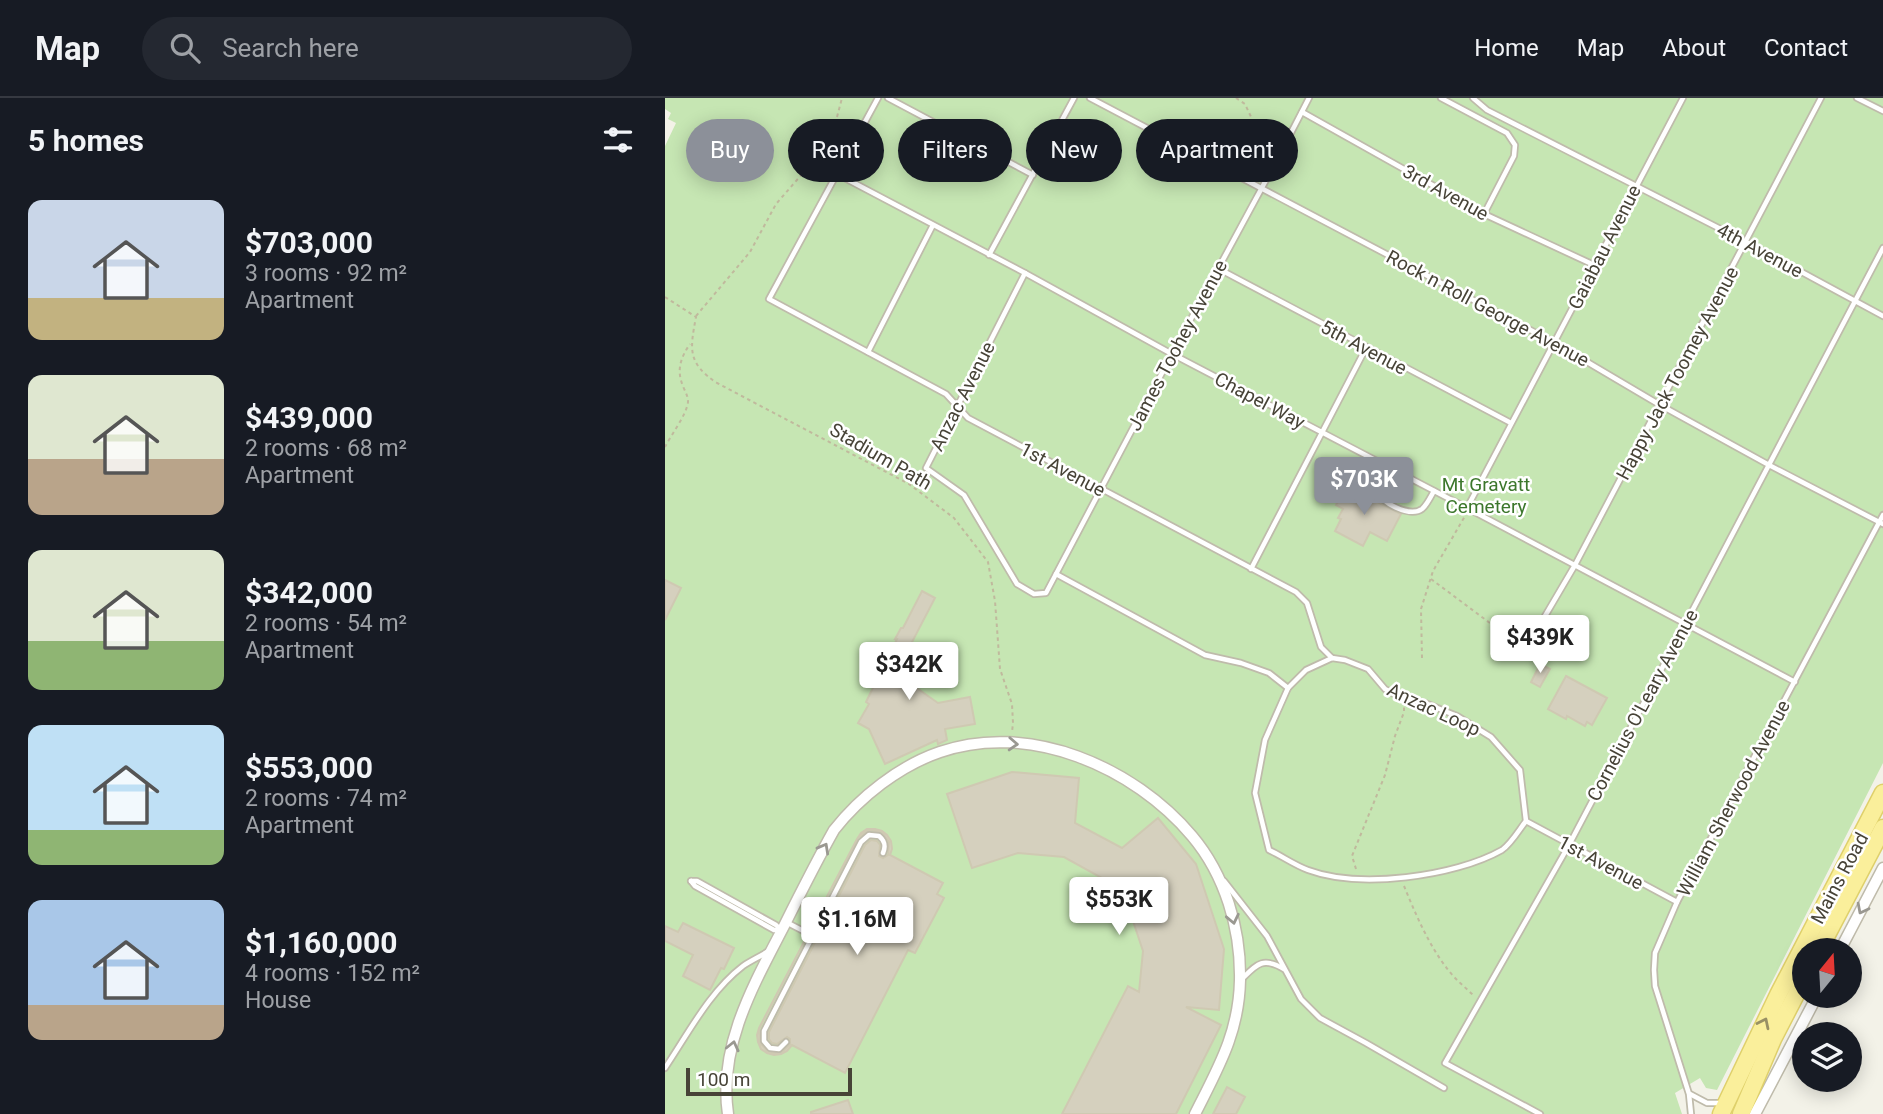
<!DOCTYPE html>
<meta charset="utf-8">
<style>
:root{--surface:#171b24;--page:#242831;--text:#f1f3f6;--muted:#9ea1a6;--line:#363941;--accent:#8c9099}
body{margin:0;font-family:Roboto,sans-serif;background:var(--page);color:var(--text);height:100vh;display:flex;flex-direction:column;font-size:26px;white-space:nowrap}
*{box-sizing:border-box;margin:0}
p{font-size:23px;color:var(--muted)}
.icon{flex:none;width:38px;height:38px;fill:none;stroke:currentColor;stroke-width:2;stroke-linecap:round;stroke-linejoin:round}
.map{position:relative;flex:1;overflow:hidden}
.drawer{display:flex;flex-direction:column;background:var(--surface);width:665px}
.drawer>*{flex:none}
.guide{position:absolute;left:21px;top:21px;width:665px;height:63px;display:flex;gap:14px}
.needle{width:46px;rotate:18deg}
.buttons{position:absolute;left:1127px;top:840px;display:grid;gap:14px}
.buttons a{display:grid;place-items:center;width:70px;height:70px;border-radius:50%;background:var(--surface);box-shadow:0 4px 18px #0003;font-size:35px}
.scale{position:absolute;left:21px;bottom:18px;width:166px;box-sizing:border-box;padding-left:7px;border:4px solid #474337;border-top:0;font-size:19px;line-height:24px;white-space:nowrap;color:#474337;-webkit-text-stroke:5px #fff;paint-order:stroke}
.price{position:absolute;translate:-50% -60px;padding:0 16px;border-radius:7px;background:#fff;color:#222;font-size:23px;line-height:46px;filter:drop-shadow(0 2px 4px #0008)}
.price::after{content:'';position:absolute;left:50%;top:42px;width:21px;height:16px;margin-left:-10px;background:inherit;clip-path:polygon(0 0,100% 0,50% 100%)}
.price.on{background:var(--accent);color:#fff}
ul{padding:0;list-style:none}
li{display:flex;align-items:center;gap:21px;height:175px;padding:0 28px}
li span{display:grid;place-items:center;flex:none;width:196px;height:140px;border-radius:14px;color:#555}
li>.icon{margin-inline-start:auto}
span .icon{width:84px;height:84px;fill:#fffc;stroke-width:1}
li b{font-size:30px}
h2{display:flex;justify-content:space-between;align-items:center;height:84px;padding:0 28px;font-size:30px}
.tag{padding:0 24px;border-radius:32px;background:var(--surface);box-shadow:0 4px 18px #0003;font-size:24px;line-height:63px}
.tag.on{background:var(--accent);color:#fff}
header{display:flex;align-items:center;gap:42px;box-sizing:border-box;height:98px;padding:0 35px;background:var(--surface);border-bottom:2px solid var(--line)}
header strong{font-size:33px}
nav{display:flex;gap:38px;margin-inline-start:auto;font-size:24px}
.search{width:490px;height:63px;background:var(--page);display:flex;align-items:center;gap:18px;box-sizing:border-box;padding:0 24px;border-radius:38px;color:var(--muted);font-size:26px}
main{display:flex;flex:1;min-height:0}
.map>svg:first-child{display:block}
.green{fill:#c6e6b3}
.building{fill:#d5d0be;stroke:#cfc9b2;stroke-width:2}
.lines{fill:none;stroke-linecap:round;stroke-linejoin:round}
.lane-casing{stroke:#bfbbab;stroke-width:8}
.street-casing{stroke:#bfbbab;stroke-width:13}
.primary-casing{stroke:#dfd06b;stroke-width:19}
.path{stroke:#c0b99d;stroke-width:2;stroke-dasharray:3.5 3.5;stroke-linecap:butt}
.lane{stroke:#fff;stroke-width:4.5}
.street{stroke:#fff;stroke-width:10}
.primary{stroke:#faef9b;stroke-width:16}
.oneway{stroke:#9a9891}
.oneway2{stroke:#989064}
.labels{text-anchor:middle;stroke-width:5;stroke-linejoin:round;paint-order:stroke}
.street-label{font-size:19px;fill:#474337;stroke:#fff}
.park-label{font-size:19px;fill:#3c772c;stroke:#fff}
</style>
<header>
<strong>Map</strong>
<div class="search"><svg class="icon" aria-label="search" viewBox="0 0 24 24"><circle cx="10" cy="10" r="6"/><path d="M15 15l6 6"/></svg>Search here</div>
<nav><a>Home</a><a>Map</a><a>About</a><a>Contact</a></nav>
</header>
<main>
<section class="drawer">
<h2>5 homes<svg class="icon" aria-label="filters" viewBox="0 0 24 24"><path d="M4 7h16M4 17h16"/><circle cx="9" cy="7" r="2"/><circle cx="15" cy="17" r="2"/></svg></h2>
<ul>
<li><span style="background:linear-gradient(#c9d6e8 70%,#c2b280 0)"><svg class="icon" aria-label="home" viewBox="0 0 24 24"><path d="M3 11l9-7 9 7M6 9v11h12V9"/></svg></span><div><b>$703,000</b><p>3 rooms · 92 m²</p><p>Apartment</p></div></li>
<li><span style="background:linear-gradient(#dfe7d0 60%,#b9a48a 0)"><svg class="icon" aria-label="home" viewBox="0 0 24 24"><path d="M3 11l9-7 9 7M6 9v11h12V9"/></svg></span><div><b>$439,000</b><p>2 rooms · 68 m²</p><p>Apartment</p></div></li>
<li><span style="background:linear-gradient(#dfe7d0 65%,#8fb573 0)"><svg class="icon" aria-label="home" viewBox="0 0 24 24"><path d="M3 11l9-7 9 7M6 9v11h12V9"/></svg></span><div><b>$342,000</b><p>2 rooms · 54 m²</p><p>Apartment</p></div></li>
<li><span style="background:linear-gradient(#bfe0f5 75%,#8fb573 0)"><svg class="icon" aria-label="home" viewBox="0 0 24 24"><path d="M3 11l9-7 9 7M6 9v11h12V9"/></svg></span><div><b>$553,000</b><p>2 rooms · 74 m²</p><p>Apartment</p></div></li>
<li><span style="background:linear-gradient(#a9c7e8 75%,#b9a48a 0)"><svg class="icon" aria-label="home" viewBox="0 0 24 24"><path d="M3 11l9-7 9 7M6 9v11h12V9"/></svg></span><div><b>$1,160,000</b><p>4 rooms · 152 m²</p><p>House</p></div></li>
</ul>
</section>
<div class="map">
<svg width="1218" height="1016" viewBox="0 0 1218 1016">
<rect width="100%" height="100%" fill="#f3f2e8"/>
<polygon class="green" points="0,0 1218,0 1218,665 1052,992 1041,990 1035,980 1010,995 1017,1016 0,1016 0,48 11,25 3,21 6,15 0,11"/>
<g class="building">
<polygon points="681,388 736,416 722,443 705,434 698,448 670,433 676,421 673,420 678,411 671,407"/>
<polygon points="0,482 16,490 0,522"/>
<polygon points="257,493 270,500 245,548 243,547 229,574 273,605 305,599 310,626 280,631 282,642 273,646 272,642 220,666 204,631 193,625 204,606 201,604 232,541 230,541 236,530 238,530"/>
<polygon points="875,566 885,571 875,589 866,584"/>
<polygon points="901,578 942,600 927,627 922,624 920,628 902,618 901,621 883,611"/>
<polygon points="347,674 414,680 410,725 457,750 493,720 531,766 559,851 554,912 521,909 556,927 511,1016 397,1016 463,888 474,894 478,853 465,814 437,780 399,759 353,755 307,770 282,696"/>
<polygon points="202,731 210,731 217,733 222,737 226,743 227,751 225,757 278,785 272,796 279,800 250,855 243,852 180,975 127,947 122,953 116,956 109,957 102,955 96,951 93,944 92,937 94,930 141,840 94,931 95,945 104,955 116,955 125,946 125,941 122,939 112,946 107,945 104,941 104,934 200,747 206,742 212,743 215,747 214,758 218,760 223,757 224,744 217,734 203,732 193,740 145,831 192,741 196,735"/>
<polygon points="18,825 69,850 59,871 56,870 45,892 18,878 28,857 0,843 0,828 13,834"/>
<polygon points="562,989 580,999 571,1016 548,1016"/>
<polygon points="183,1002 188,1016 146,1016 146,1014"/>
</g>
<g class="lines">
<defs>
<g id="lane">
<polyline points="213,0 104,201 281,296 303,320 631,494 642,505 656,549 667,560"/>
<polyline points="223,0 368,77"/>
<polyline points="425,0 890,245 995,307 1104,367 1218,426"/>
<polyline points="776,0 842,35 850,47 849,58 819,116"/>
<polyline points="808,0 822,12 1081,144 1218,218"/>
<polyline points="1192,0 1218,13"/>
<polyline points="637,14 819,116 929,167"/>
<polyline points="172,76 360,175 507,256 802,410 1130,584"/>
<polyline points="324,157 409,0"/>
<polyline points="554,171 846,325"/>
<polyline points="360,175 261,370 299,397 352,486 369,496 381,495 507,256 613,60 644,0"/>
<polyline points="203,254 268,127"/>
<path d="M716 365C713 373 709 384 711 392 714 404 745 420 757 411 762 407 766 398 769 393"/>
<polyline points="802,410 1018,0"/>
<polyline points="586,471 701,250"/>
<polyline points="391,476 540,557 576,565 604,575 623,590"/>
<polyline points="863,547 910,467 1156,0"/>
<path d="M667 560 680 562 703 571 720 591 731 597 760 605 792 618 826 639 855 672 861 723C854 732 846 746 837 752 789 779 694 791 643 772 629 767 617 758 604 752L590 695 600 642 623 590 641 572Z"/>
<polyline points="861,723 1012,804"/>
<polyline points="26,783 30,788 109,832 115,832"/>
<polyline points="26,783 32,783 111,827 116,832"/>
<polyline points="559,783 602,838 636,901 655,920 701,945 779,990"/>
<polyline points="121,824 148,838"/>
<path d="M576 882C591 867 597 858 619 871"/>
<path d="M121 944 114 951 105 950 99 943V933L196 744 204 737 214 738C220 743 221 748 218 755"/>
<path d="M0 970C23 936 44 894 78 868 85 863 94 859 102 854"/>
<polyline points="1025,996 1042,1005 1056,1005"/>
<polyline points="875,1016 780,965 904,747 1218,150"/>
<polyline points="1026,1016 1024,996 990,888 989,872 990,855 1012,804 1218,417"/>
</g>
<g id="street">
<polyline points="1175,852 1218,770"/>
<path d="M63 1016C53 948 89 886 119 828 135 796 151 764 169 732 195 699 234 668 275 654 364 623 469 669 527 738 560 777 576 831 575 882 574 935 553 970 530 1016"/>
<polyline points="1090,1016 1152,898"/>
</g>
<g id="primary">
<polyline points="1154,852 1218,730"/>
<polyline points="1056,1016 1113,897 1218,695"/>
<polyline points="1076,1016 1108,941 1139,881"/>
</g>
</defs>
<use href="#lane" class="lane-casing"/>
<use href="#street" class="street-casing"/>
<use href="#primary" class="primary-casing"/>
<g class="path">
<polyline points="571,0 580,6 601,51 607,56"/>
<path d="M0 199 31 219C25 251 22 265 52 285L244 386 289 420 323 464 330 503 335 571 347 606 348 625 347 634"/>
<polyline points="31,218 85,154 111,106 138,75 172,19 177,0"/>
<path d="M0 349C6 337 22 316 23 304 23 297 20 294 18 288 11 272 16 259 25 246"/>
<polyline points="766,481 849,543 856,545"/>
<polyline points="757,560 756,511 768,473 800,418"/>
<polyline points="691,771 687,758 720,677 730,638 739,614 739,608"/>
<path d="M739 788C751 817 764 848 784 873 791 882 800 889 808 897"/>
</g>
<use href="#lane" class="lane"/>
<use href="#street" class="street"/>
<use href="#primary" class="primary"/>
</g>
<defs><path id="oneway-chevron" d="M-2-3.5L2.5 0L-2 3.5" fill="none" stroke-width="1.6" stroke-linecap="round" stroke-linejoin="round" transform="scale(1.75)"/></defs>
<g class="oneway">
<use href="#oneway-chevron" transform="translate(348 646) rotate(3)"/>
<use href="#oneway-chevron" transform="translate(159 750) rotate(-61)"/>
<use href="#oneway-chevron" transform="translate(1197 811) rotate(117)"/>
<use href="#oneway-chevron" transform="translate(568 821) rotate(78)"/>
<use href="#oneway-chevron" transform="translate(68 948) rotate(-77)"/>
</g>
<use class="oneway2" href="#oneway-chevron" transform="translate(1099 925) rotate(-64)"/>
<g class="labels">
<g class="street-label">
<text transform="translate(781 94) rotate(29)" y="7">3rd Avenue</text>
<text transform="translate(939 149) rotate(-63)" y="7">Gaiabau Avenue</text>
<text transform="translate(1095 152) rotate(28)" y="7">4th Avenue</text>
<text transform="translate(823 210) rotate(28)" y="7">Rock n Roll George Avenue</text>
<text transform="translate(512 247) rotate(-62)" y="7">James Toohey Avenue</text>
<text transform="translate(699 249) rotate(28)" y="7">5th Avenue</text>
<text transform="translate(1012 275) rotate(-62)" y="7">Happy Jack Toomey Avenue</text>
<text transform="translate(297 298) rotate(-63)" y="7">Anzac Avenue</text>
<text transform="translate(595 302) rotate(28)" y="7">Chapel Way</text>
<text transform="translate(216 358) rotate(30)" y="7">Stadium Path</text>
<text transform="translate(398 371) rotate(28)" y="7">1st Avenue</text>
<text transform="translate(977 607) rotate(-62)" y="7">Cornelius O'Leary Avenue</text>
<text transform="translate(769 611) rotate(25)" y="7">Anzac Loop</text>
<text transform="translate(1068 700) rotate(-62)" y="7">William Sherwood Avenue</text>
<text transform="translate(936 764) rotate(28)" y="7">1st Avenue</text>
<text transform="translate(1174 780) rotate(-62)" y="7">Mains Road</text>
</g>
<g class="park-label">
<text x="821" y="393">Mt Gravatt<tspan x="821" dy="22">Cemetery</tspan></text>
</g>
</g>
</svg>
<div class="buttons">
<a><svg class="needle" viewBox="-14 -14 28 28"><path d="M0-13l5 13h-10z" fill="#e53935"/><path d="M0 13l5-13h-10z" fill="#9ea1a6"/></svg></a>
<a><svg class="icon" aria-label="layers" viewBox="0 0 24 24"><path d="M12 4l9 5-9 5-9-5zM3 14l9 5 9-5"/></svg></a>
</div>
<div class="scale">100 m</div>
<b class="price on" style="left:699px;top:419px">$703K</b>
<b class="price" style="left:875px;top:577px">$439K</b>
<b class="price" style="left:244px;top:604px">$342K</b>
<b class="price" style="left:454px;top:839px">$553K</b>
<b class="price" style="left:192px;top:859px">$1.16M</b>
<div class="guide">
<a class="tag on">Buy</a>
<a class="tag">Rent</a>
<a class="tag">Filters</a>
<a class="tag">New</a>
<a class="tag">Apartment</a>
</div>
</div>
</main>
